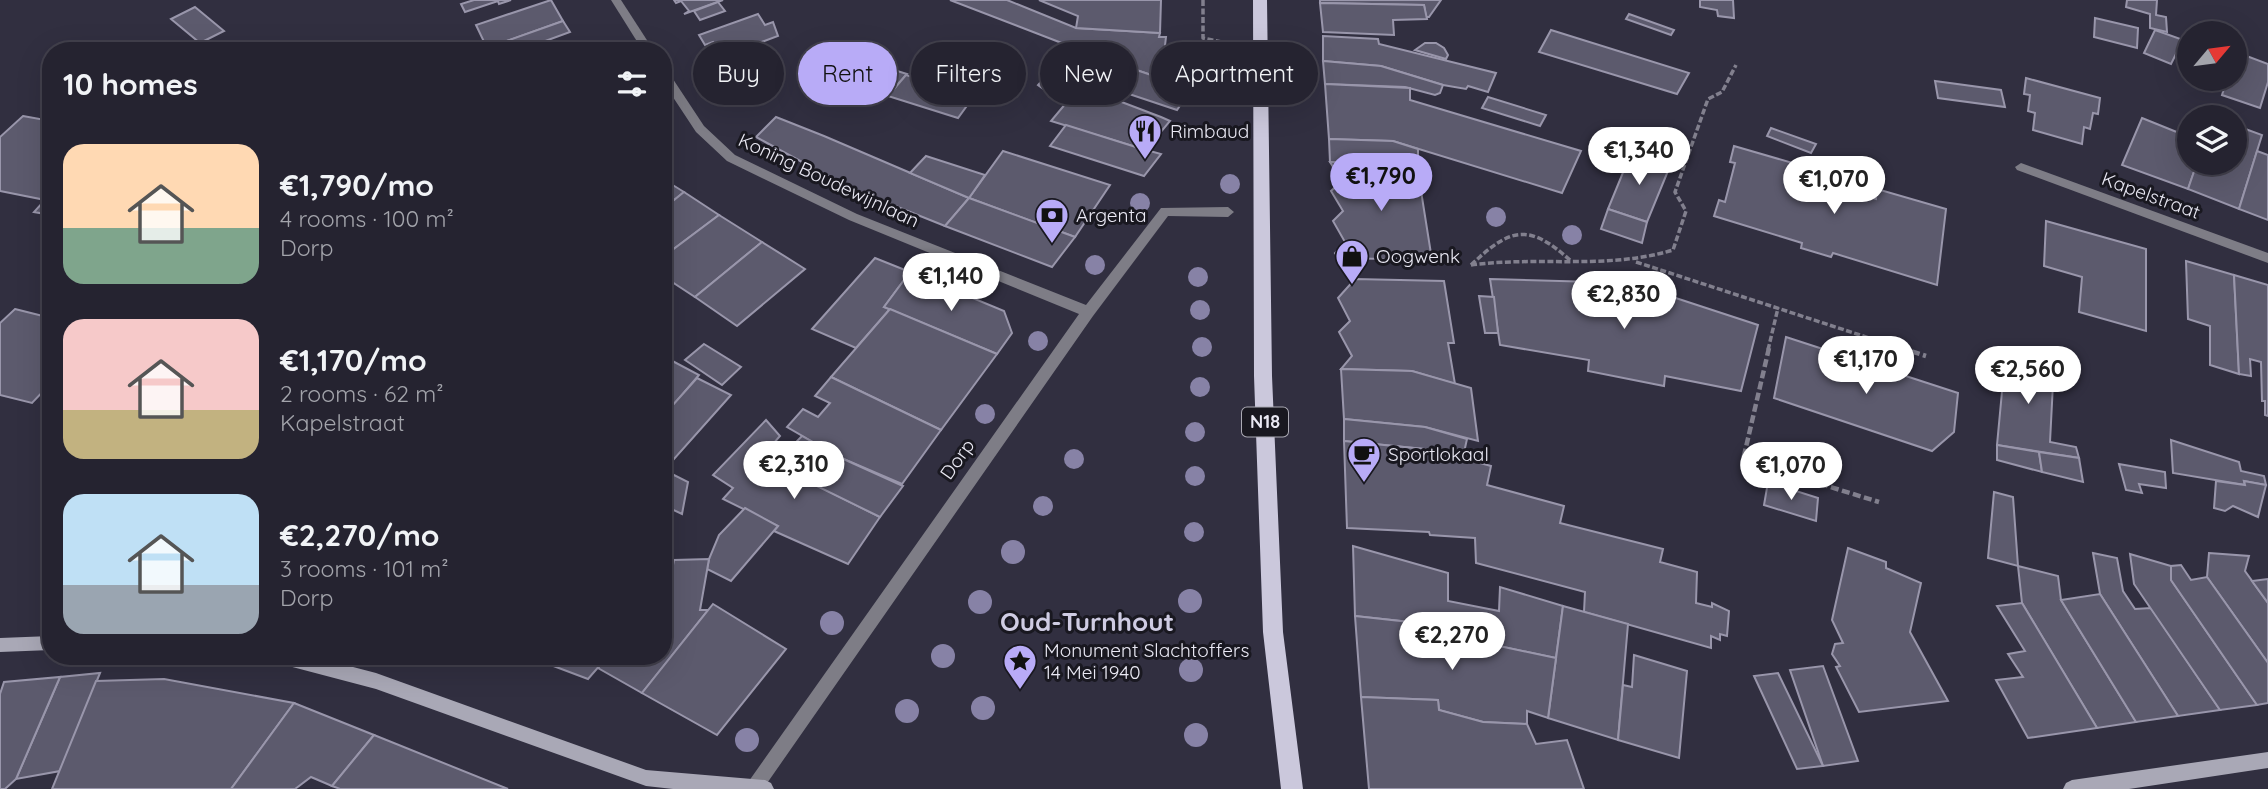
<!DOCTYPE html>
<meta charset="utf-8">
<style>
:root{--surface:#252330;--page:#312f3c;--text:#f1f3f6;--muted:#a3a4ab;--line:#42404c;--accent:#b8abf7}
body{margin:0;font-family:Quicksand,sans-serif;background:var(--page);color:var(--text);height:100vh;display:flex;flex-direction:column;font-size:26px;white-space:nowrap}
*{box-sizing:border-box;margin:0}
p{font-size:23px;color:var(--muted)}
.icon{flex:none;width:38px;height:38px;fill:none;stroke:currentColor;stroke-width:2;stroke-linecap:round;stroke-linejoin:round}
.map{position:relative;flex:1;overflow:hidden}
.panel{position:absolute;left:42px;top:42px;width:630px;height:623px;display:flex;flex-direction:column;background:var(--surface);border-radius:28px;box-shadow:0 7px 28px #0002,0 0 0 2px var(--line)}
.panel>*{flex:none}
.hud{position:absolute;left:693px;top:42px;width:665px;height:63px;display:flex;gap:14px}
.needle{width:46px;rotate:61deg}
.controls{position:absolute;left:2177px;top:21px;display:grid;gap:14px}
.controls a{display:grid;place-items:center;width:70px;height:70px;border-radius:50%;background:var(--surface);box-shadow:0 7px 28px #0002,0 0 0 2px var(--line);font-size:35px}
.price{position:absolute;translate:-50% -60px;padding:0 16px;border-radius:24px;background:#fff;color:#222;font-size:23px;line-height:46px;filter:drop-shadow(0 2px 4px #0008)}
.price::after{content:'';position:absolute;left:50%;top:42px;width:21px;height:16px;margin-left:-10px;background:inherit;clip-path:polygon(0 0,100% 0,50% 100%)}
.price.active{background:var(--accent);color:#111}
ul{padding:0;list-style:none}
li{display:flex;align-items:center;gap:21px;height:175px;padding:0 21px}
li span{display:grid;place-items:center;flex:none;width:196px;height:140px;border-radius:21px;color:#555}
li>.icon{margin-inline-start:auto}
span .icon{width:84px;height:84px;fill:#fffc;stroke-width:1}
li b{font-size:30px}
h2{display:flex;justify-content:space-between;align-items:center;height:84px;padding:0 21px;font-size:30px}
.tag{padding:0 24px;border-radius:32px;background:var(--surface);box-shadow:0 7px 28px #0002,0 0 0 2px var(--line);font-size:24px;line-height:63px}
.tag.active{background:var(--accent);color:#111}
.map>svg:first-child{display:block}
.building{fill:#5c5a6d;stroke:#9996ab;stroke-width:2}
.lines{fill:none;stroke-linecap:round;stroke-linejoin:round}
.path-far1{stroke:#82808e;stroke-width:3.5;stroke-dasharray:6 2.5;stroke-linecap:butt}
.path{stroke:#82808e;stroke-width:4.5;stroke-dasharray:8 3.5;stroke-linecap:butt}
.street{fill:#7e7d86;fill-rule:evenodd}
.secondary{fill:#a9a8b6;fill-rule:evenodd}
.primary{fill:#cbc8dc;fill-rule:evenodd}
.tree{fill:#8782a6}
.labels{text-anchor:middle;stroke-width:6;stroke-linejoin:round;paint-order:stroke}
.shield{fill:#191820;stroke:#abaab4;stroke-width:2}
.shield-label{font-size:18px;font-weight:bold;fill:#eae9f4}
.poi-label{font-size:19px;fill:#eae9f4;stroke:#191820;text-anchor:start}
.street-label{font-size:19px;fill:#eae9f4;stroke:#191820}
.district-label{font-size:26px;font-weight:bold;fill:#cfcce3;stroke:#191820}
</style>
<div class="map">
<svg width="2268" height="789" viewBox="0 0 2268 789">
<rect width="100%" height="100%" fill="#312f40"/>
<g class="building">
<polygon points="474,0 511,0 499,4 498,1 465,12 461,4"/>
<polygon points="551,0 563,21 487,48 476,25"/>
<polygon points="674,0 723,0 684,14 689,11 681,1 676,3"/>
<polygon points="950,0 1007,0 1076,28 1160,33 1159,37 1166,37 1163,62 1158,62 1157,66 1164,66 1163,79 1098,57"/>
<polygon points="1039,0 1161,0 1160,33 1076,28 1078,16"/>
<polygon points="1320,0 1441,0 1429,17 1426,17 1424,5 1320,3"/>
<polygon points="1700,0 1733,0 1734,18 1718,16 1717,10 1700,7"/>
<polygon points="2127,0 2157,0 2156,15 2166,17 2167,32 2150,28 2150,14 2126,7"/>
<polygon points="718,2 725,11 700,20 694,11"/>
<polygon points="1320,3 1424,5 1427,19 1393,20 1394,35 1323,32"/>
<polygon points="195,7 224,31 200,43 171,19"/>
<polygon points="758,14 765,25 773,22 778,36 715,59 722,55 713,42 705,45 699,35"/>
<polygon points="1629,14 1674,30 1671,35 1626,19"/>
<polygon points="2095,18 2138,28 2137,48 2094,37"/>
<polygon points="563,21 570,32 518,51 492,51 487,48"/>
<polygon points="1551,30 1689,73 1677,94 1539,52"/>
<polygon points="2155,30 2189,42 2186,51 2179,48 2171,64 2144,53"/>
<polygon points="1323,36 1378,39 1379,44 1496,73 1488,92 1468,86 1466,89 1443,85 1381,66 1323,61"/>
<polygon points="1425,43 1436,43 1444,48 1448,55 1446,59 1415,50"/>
<polygon points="2236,52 2268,64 2268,82 2260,108 2222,95 2227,79 2235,79"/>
<polygon points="1098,57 1163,79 1192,88 1177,110 1126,93 1132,85 1088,72"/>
<polygon points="1323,61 1381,66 1443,85 1440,93 1435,95 1405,87 1325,84"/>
<polygon points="894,70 907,74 891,92 878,88"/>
<polygon points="1048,74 1161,117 1170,121 1151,144 1143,142 1139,148 1051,121 1067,102 1056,98 1038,85"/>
<polygon points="906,75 974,96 958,118 888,96"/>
<polygon points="2026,78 2100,98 2098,114 2093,113 2090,129 2084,127 2082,144 2033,130 2035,113 2028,111 2030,95 2024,94"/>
<polygon points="1935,81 2001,90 2005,107 1938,98"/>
<polygon points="1325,84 1410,88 1410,100 1581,151 1562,193 1393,141 1329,139"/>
<polygon points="1488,97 1546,115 1540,126 1482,108"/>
<polygon points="23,116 51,121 51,215 34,212 45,200 0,191 0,137"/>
<polygon points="776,117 824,136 969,198 945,226 848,187 756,137"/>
<polygon points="2142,118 2189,137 2189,163 2197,163 2188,189 2122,165"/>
<polygon points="1066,125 1139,148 1161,154 1144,176 1050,146"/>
<polygon points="2240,127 2262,135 2239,209 2188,189 2197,163 2235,163 2235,143"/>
<polygon points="1771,128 1816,144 1811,153 1767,136"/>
<polygon points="1329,139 1393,141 1418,149 1418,172 1395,164 1330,162"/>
<polygon points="1734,146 1834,175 1831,187 1876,199 1877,189 1946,209 1937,285 1833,253 1831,257 1801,248 1802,243 1714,216 1719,200 1725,202 1735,163 1730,162"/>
<polygon points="1003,151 1110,185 1075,237 969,198"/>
<polygon points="2257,151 2268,155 2268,220 2239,209"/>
<polygon points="1631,153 1670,166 1647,222 1608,209"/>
<polygon points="926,156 985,175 969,198 910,173"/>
<polygon points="1330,162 1395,164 1418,172 1432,260 1338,258 1335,253 1345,242 1333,221 1343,211 1331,191 1342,181"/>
<polygon points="663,179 684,192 663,209"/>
<polygon points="684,192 719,215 663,257 663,209"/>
<polygon points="969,198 1075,237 1052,267 945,226"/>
<polygon points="1608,209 1647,222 1642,243 1601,229"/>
<polygon points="719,215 762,242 695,297 663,276 663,257"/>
<polygon points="2046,221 2146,249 2146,331 2079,312 2082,277 2044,266"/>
<polygon points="762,242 805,269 737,326 695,297"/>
<polygon points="875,258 910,272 884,307 890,309 856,348 812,329"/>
<polygon points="2186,261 2234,275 2239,374 2210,365 2210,326 2188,319"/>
<polygon points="910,272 1004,311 1012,333 997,354 884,307"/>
<polygon points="2234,275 2268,285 2268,416 2265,415 2265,401 2262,401 2261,362 2250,359 2251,376 2239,374"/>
<polygon points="1355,279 1444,281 1454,343 1448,343 1455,384 1412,371 1341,369 1352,356 1339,332 1350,321 1338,298"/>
<polygon points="1490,279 1630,283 1758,325 1741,391 1665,376 1664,386 1588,371 1589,360 1500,345"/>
<polygon points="1479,296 1494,297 1498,333 1485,333"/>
<polygon points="15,309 51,318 49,359 51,360 51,383 32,403 0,395 0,323"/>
<polygon points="890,309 997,354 941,430 831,377"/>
<polygon points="1786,337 1958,393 1954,432 1932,451 1774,398"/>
<polygon points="704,344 741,367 722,385 685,360"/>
<polygon points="2006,349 2054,364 2050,442 2076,447 2079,458 1997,445"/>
<polygon points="663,356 699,375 670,409 663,405"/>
<polygon points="1341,369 1412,371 1471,388 1478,441 1425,427 1344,419"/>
<polygon points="831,377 941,430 902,484 839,457 787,427 803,409 818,417 830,403 815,396"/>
<polygon points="697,378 731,395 666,468 663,466 663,416"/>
<polygon points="1344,419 1425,427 1467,439 1463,457 1434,450 1344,441"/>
<polygon points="766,420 780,436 761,458 880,517 848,564 774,531 778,526 723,499 733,488 713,475"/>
<polygon points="802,436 839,457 903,486 880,517 774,465"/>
<polygon points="2171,440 2239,462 2241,471 2264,476 2266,485 2244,481 2245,485 2173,473"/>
<polygon points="1344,441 1434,450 1491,466 1487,485 1564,506 1560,523 1663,549 1660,562 1697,572 1696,603 1712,607 1712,603 1729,611 1727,636 1720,634 1720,640 1711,636 1711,648 1584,612 1585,592 1476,563 1475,538 1430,535 1429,532 1347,528"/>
<polygon points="1997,445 2039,452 2042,472 1997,460"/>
<polygon points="2039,452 2079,458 2083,482 2042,472"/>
<polygon points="2119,464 2165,472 2166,488 2139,484 2142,493 2126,490"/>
<polygon points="664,470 688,482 682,514 663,505"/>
<polygon points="2216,481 2245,485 2244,481 2266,485 2258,517 2233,506 2225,511 2214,508"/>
<polygon points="1768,482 1818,498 1816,521 1764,505"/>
<polygon points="1994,492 2013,497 2018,566 1988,558"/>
<polygon points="745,508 778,526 731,581 707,569 709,559 719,535"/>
<polygon points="1353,546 1448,573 1448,601 1499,611 1500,587 1563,606 1556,658 1447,635 1446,626 1355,616"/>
<polygon points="1848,548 1886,562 1886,568 1921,583 1910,632 1948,701 1859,712 1836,667 1840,666 1832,654 1835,644 1843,643 1832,620"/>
<polygon points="2093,553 2117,558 2123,591 2135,609 2151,608 2220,710 2178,716 2100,594"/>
<polygon points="2209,553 2249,556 2245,571 2268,603 2268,663 2207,577"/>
<polygon points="663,554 674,560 670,580 663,588"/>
<polygon points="2130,554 2171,566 2171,580 2257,705 2220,710 2134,584"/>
<polygon points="709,559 700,610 708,610 642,693 598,668 608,656 663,656 663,588 670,580 674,560"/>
<polygon points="2181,565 2191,580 2207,577 2268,663 2268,703 2257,705 2171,580 2171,566"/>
<polygon points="2018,566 2058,576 2061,600 2136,722 2097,728 2022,603"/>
<polygon points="2268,579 2268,603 2252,581"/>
<polygon points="2100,594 2178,716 2136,722 2061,600"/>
<polygon points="2022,603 2097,728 2028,738 1996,680 2023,677 2008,654 2025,651 1997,606"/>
<polygon points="713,604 786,649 717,735 642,693"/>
<polygon points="1563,606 1628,624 1618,740 1548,718"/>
<polygon points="1355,616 1446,626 1447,635 1556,658 1548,718 1527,711 1527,724 1483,722 1439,710 1438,700 1361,697"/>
<polygon points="1634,655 1687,671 1679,758 1618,740 1623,685 1632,687"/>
<polygon points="543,656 608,656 588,679 540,661"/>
<polygon points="1823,666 1858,761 1823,766 1790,670"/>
<polygon points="100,673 60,771 16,779 60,677"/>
<polygon points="1778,673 1823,766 1797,769 1754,676"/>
<polygon points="60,677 16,779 5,789 0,789 0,694 4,682"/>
<polygon points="164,679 294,703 231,789 52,789 96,681"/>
<polygon points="1361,697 1438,700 1439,710 1483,722 1527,724 1536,744 1567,740 1584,789 1369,789"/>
<polygon points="294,703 374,735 332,786 311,777 295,789 231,789"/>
<polygon points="374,735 508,789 340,789 332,786"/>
</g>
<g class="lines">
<g class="path-far1">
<polyline points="1203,0 1203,38 1226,43"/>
<polyline points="1636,262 1906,350"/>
<path d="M1471 265C1539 256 1607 270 1673 250L1686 211 1675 192 1708 99 1722 92 1736 65"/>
<path d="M1471 265C1511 227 1529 223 1571 261"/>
<polyline points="1768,350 1778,308"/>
</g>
<g class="path">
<polyline points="1769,348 1743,460 1879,502"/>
<polyline points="1901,348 1926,356"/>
</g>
<g class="street">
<polygon points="611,0 621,0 654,51 643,51"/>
<polygon points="663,69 667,70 704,126 735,155 857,214 1086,305 1161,208 1228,207 1234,212 1228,217 1168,216 1093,316 763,789 744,788 1079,314 849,220 727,161 696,132 663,82"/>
<polygon points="2021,163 2268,253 2268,263 2017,170 2015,167"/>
</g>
<g class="secondary">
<polygon points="51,636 51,650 0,652 0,638"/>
<polygon points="273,656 311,656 376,673 646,770 765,780 771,783 774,789 673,789 646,786 376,689 281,664 275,661"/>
<polygon points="2268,752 2268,768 2129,789 2063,789 2066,783 2072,780"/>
</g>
<polygon class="primary" points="1253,0 1267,0 1272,376 1283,632 1303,789 1281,789 1263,632 1254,376"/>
</g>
<g class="tree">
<circle cx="1221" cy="59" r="9"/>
<circle cx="1230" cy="184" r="10"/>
<circle cx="1140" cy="203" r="10"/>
<circle cx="1496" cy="217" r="10"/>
<circle cx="1572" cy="235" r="10"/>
<circle cx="1095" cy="265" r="10"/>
<circle cx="1198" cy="277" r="10"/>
<circle cx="1200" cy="310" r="10"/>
<circle cx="1038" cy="341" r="10"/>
<circle cx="1202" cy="347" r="10"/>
<circle cx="1200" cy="387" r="10"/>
<circle cx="985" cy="414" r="10"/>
<circle cx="1195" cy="432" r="10"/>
<circle cx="1074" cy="459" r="10"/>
<circle cx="1195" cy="476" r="10"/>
<circle cx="1043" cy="506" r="10"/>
<circle cx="1194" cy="532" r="10"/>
<circle cx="1013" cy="552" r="12"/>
<circle cx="1190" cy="601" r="12"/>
<circle cx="980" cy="602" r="12"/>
<circle cx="832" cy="623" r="12"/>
<circle cx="943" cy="656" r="12"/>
<circle cx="1191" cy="670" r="12"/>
<circle cx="983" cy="708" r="12"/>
<circle cx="907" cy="711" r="12"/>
<circle cx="1196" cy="735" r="12"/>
<circle cx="747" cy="740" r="12"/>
</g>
<defs>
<symbol id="restaurant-pin" viewBox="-11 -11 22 30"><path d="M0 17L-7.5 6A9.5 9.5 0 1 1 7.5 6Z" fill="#b8abf7" stroke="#191820"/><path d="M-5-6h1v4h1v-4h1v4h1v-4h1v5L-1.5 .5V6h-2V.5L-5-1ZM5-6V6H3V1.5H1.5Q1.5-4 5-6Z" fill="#111"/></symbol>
<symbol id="bank-pin" viewBox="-11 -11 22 30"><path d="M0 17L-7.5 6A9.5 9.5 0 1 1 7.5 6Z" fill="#b8abf7" stroke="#191820"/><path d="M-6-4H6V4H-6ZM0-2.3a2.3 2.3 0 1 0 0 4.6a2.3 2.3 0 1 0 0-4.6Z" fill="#111"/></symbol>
<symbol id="shop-pin" viewBox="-11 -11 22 30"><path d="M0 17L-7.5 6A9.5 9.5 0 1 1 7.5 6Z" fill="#b8abf7" stroke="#191820"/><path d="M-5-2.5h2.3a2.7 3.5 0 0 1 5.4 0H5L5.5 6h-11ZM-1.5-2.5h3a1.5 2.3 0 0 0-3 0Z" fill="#111"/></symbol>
<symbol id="cafe-pin" viewBox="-11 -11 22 30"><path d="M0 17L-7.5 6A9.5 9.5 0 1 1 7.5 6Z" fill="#b8abf7" stroke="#191820"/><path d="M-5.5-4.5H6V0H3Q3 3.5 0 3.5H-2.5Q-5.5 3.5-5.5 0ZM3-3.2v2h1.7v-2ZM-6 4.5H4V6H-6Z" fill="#111"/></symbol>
<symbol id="sight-pin" viewBox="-11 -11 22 30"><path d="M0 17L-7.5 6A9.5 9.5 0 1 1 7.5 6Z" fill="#b8abf7" stroke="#191820"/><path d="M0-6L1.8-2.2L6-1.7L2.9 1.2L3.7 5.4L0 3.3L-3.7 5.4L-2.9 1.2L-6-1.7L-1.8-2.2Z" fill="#111"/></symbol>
</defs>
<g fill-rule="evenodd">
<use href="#restaurant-pin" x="1126" y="112" width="38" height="52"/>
<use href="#bank-pin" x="1033" y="196" width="38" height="52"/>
<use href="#shop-pin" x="1333" y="237" width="38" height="52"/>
<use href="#cafe-pin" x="1345" y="435" width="38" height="52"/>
<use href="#sight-pin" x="1001" y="642" width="38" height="52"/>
</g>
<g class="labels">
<rect class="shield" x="1242" y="407.5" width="46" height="29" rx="5"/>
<g class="shield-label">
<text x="1265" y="428">N18</text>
</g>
<g class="poi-label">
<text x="1170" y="138">Rimbaud</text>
<text x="1076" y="222">Argenta</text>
<text x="1376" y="263">Oogwenk</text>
<text x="1388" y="461">Sportlokaal</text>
<text x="1044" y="657">Monument Slachtoffers<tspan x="1044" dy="22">14 Mei 1940</tspan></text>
</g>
<g class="street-label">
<text transform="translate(829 180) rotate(25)" y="7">Koning Boudewijnlaan</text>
<text transform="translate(2151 195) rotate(20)" y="7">Kapelstraat</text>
<text transform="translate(957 459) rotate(-55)" y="7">Dorp</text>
</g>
<g class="district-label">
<text x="1087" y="631">Oud-Turnhout</text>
</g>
</g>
</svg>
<div class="controls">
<a><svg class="needle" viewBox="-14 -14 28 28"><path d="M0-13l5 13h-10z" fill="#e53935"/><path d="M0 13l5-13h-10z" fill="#a3a4ab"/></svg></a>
<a><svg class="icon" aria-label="layers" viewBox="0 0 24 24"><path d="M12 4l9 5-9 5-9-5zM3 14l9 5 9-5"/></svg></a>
</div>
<b class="price" style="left:1639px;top:187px">€1,340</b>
<b class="price active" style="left:1381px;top:213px">€1,790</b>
<b class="price" style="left:1834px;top:216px">€1,070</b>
<b class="price" style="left:951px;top:313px">€1,140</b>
<b class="price" style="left:1624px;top:331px">€2,830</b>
<b class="price" style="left:1866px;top:396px">€1,170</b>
<b class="price" style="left:2028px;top:406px">€2,560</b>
<b class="price" style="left:794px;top:501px">€2,310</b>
<b class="price" style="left:1791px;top:502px">€1,070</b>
<b class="price" style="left:1452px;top:672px">€2,270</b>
<div class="hud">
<a class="tag">Buy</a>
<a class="tag active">Rent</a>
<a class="tag">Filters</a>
<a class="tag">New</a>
<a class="tag">Apartment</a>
</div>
<section class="panel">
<h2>10 homes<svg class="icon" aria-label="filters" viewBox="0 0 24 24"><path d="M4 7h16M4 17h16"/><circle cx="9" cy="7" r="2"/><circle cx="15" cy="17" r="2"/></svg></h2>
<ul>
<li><span style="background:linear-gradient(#ffd9b3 60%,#7fa58c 0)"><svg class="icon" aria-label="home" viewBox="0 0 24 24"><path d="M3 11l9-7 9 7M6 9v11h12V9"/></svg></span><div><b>€1,790/mo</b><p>4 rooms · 100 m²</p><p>Dorp</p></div></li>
<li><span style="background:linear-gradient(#f6c9c9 65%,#c2b280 0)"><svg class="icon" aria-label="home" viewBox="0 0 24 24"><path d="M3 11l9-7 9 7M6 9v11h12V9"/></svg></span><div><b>€1,170/mo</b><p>2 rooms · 62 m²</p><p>Kapelstraat</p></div></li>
<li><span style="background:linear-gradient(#bfe0f5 65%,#9aa5b1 0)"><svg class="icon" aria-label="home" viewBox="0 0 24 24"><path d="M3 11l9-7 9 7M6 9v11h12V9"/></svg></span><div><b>€2,270/mo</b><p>3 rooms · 101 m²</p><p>Dorp</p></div></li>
</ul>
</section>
</div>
